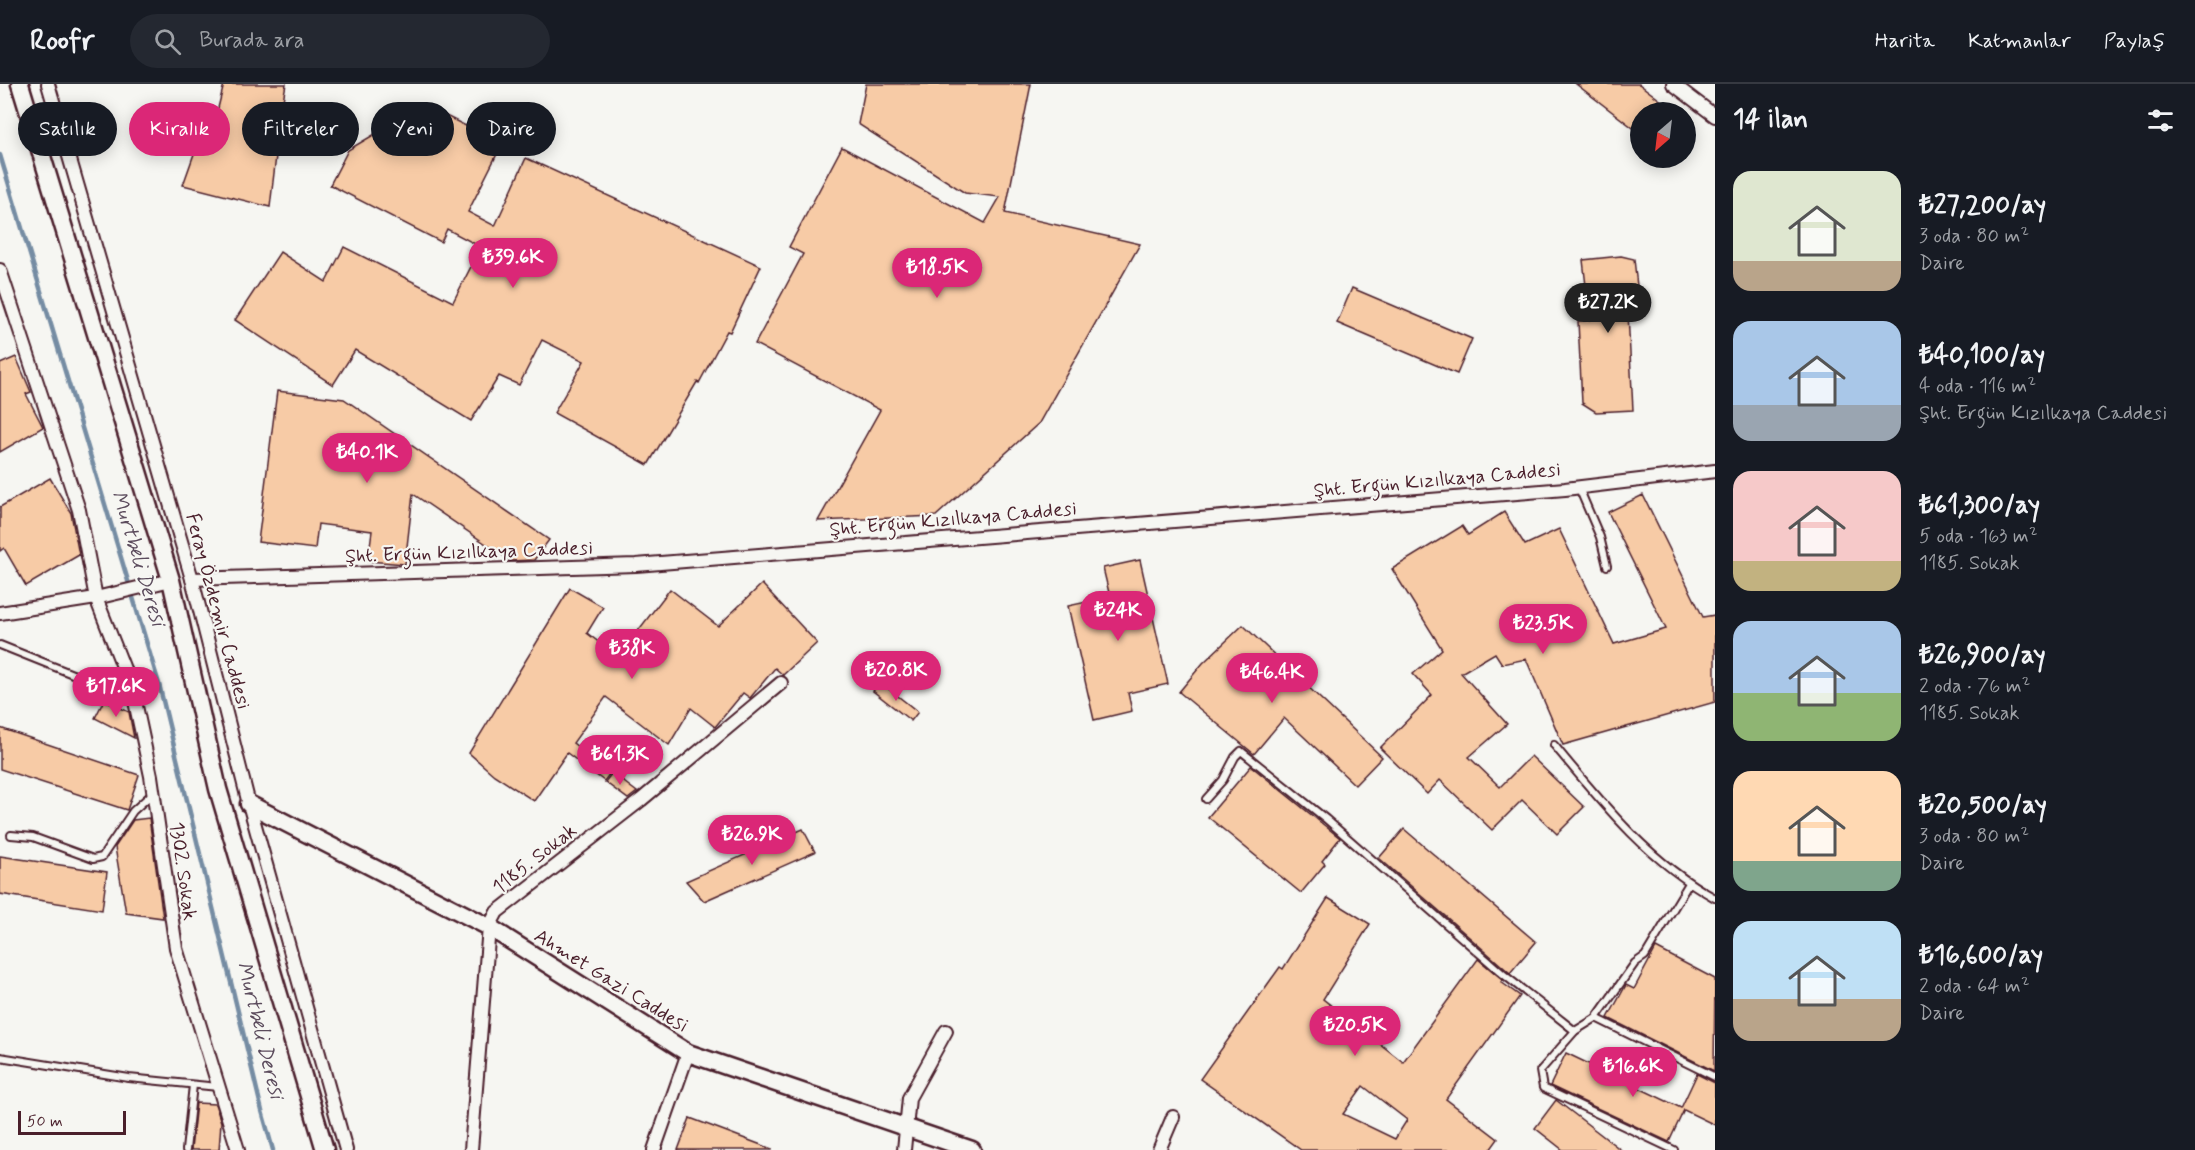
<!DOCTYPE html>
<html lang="tr">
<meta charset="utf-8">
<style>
:root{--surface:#171b24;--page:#242831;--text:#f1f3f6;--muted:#9ea1a6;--line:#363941;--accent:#db2777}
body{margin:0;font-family:Mynerve,sans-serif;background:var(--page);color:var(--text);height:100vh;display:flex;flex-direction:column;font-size:22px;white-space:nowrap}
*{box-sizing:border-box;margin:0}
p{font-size:20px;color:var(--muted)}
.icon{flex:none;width:33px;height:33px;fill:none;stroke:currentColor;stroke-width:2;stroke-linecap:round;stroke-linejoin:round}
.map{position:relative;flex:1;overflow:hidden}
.drawer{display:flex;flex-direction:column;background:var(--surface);width:480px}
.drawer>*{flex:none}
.hud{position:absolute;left:18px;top:18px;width:570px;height:54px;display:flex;gap:12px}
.needle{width:39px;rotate:208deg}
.fabs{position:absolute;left:1630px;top:18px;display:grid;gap:12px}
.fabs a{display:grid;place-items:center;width:66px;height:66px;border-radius:50%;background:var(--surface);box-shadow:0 3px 15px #0003;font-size:30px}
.scale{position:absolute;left:18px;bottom:15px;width:108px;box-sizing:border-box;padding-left:6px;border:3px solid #4a1f2b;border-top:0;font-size:16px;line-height:21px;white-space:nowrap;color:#4a1f2b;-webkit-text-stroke:4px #f6f6f2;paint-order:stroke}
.price{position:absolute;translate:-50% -51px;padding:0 14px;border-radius:21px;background:var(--accent);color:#fff;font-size:20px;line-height:39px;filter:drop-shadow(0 2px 3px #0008)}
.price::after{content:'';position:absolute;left:50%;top:36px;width:18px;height:14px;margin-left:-9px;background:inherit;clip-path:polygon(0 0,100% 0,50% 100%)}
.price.selected{background:#222;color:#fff}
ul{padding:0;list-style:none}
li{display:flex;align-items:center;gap:18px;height:150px;padding:0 18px}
li span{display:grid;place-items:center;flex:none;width:168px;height:120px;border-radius:18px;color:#555}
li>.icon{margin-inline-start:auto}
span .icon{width:72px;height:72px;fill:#fffc;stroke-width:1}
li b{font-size:26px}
h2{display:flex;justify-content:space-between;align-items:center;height:72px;padding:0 18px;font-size:26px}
.tag{padding:0 21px;border-radius:27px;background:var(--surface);box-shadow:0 3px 15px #0003;font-size:21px;line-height:54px}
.tag.selected{background:var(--accent);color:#fff}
header{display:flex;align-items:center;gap:36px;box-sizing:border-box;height:84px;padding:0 30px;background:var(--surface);border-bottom:2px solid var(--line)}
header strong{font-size:28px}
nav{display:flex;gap:33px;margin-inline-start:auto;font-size:21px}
.search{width:420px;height:54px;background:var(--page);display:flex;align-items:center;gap:15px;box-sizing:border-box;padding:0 21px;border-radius:33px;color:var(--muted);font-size:22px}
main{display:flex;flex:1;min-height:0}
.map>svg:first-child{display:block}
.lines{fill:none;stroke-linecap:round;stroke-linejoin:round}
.stream{stroke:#758ca3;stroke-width:4.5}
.building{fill:#f7cba6;stroke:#4a1f2b;stroke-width:1.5;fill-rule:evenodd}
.lane-casing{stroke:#4a1f2b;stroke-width:10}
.street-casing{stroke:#4a1f2b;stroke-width:16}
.secondary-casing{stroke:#4a1f2b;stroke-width:21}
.lane{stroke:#f6f6f2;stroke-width:6}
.street{stroke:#f6f6f2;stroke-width:12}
.secondary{stroke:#f6f6f2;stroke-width:16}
.labels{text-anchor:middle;stroke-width:4.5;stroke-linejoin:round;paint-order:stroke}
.street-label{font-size:20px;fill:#4a1f2b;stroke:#f6f6f2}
.water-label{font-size:21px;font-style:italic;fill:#5c4c5d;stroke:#f6f6f2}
</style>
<header>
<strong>Roofr</strong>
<div class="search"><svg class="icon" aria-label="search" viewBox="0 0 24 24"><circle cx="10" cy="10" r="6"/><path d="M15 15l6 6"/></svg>Burada ara</div>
<nav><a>Harita</a><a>Katmanlar</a><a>Paylaş</a></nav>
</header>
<main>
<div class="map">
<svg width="1715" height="1066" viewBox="0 0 1715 1066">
<rect width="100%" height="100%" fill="#f6f6f2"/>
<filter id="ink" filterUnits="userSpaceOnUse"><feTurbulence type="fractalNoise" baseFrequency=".0167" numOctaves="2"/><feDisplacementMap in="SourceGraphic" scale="12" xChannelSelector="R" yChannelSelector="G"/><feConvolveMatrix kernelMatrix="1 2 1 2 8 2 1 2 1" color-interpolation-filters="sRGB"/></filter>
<g filter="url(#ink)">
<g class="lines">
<polyline class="stream" points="0,71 159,600 262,1027 273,1066"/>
</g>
<g class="building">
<polygon points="224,0 286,0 273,71 276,72 270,123 183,101 200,53 210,56"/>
<polygon points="866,0 1031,0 1005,129 1140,160 1039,339 936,432 818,437 880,326 755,260 803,170 789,163 842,63 985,139 1000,113 965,109 858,40"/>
<polygon points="1576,0 1639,0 1676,28 1641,28 1641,50"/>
<polygon points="424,21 502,60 468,128 495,142 526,74 761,182 730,248 727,247 699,299 697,298 648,381 554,329 584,277 542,256 519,301 499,292 471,337 355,266 333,301 235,236 280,168 326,198 344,163 453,218 481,163 447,145 441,158 330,101 348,66"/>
<polygon points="1621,172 1634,175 1640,229 1628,230 1633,326 1596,328 1582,319 1578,237 1590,236 1583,176"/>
<polygon points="1352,204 1472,255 1457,290 1337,239"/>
<polygon points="16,273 31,308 26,310 43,343 0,368 0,280"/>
<polygon points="277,307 344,315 549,456 534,476 511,477 413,410 405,480 368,477 372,447 318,440 315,465 258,458"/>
<polygon points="50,394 71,429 79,471 26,502 4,464 0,467 0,423"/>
<polygon points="1643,411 1703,533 1715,531 1715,618 1563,661 1526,575 1502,580 1495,569 1461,589 1507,640 1469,673 1500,703 1531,672 1584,723 1557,750 1522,716 1492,746 1440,696 1427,710 1380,664 1432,611 1413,590 1442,565 1392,485 1462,442 1468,451 1504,428 1525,461 1559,445 1614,560 1666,545 1608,428"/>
<polygon points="1140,476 1168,600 1128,609 1132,627 1094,636 1068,522 1110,513 1103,484"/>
<polygon points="762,500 817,559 783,591 775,584 750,614 743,609 715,643 691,624 669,661 606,613 573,659 611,688 604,697 567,669 534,717 494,691 469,669 570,504 603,523 587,549 618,573 670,505 718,542"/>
<polygon points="1243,541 1382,673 1355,701 1284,634 1254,670 1179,608 1203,579"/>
<polygon points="880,598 918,628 911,637 873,607"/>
<polygon points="104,616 129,628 134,654 95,634"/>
<polygon points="0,644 139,691 127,726 0,685"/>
<polygon points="1251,682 1340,754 1322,777 1325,780 1301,809 1208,733"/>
<polygon points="612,689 637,708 628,715 605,698"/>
<polygon points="149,734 163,834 126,829 115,763 133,736"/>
<polygon points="803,745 815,768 704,817 686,797"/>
<polygon points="1404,745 1536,858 1510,889 1379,774"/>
<polygon points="0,772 107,788 102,826 0,810"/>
<path d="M1328 814 1370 840 1323 915 1403 978 1478 875 1503 896 1501 898 1520 912 1446 1015 1498 1055 1490 1066H1301L1200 995 1280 883 1283 885ZM1363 1002 1407 1036 1395 1055 1343 1030Z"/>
<polygon points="1656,864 1715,895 1714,987 1608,934 1626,901 1634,905"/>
<polygon points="1566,969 1681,1024 1697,990 1715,999 1715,1041 1684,1026 1669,1058 1550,1002"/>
<polygon points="1556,1016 1621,1066 1563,1066 1535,1044"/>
<polygon points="196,1019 215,1020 221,1038 219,1066 191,1066"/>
<polygon points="690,1034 772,1065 772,1066 678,1066"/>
</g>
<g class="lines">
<defs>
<g id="lane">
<polyline points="1579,404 1600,453 1607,482"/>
<polyline points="0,561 75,591"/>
<path d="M1554 661C1602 719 1648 777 1715 814"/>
<polyline points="1206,715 1223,696 1235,673 1241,667 1326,735 1503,890 1575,947"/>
<polyline points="11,751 33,753 93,775 102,773 133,727 153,709"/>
<polyline points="1596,934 1635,879 1645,872 1689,799"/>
<polyline points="0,973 129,994 218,1003"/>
<polyline points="186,1066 193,1001"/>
<polyline points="1674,1066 1543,1004 1540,987 1575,947 1596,934 1715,993"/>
</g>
<g id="street">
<polyline points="48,0 192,495 249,720 346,1066"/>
<polyline points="1673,0 1715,32"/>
<polyline points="0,186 79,426 96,514 133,608 151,692 176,864 238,1066"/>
<polyline points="192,495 636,481 1565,405 1715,387"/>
<polyline points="0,529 96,514 171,496"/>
<polyline points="471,1066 489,843 497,828 641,716 781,599"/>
<polyline points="654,1066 688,969"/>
<polyline points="904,1066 909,1014 946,947"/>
<polyline points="1159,1066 1173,1033"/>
</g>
<g id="secondary">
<polyline points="20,0 171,496 218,705 325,1066"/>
<polyline points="249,720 489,843 688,969 972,1066"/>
</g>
</defs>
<use href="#lane" class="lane-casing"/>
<use href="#street" class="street-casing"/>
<use href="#secondary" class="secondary-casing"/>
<use href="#lane" class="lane"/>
<use href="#street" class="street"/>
<use href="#secondary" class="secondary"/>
</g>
</g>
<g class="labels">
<g class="street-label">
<text transform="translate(1437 395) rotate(-5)" y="7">Şht. Ergün Kızılkaya Caddesi</text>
<text transform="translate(953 434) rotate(-5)" y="7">Şht. Ergün Kızılkaya Caddesi</text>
<text transform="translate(469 467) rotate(-2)" y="7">Şht. Ergün Kızılkaya Caddesi</text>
<text transform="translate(219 527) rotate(75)" y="7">Feray Özdemir Caddesi</text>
<text transform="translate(534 774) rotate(-38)" y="7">1185. Sokak</text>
<text transform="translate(184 787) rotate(82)" y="7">1302. Sokak</text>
<text transform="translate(612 896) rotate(32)" y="7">Ahmet Gazi Caddesi</text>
</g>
<g class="water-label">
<text transform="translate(139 474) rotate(73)" y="7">Murtbeli Deresi</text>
<text transform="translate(261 946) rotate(76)" y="7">Murtbeli Deresi</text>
</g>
</g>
</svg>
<div class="fabs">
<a><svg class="needle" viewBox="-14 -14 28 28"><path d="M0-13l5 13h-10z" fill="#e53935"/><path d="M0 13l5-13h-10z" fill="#9ea1a6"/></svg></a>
</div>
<div class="scale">50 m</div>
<b class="price" style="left:513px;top:205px">₺39.6K</b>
<b class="price" style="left:937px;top:215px">₺18.5K</b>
<b class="price selected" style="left:1608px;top:250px">₺27.2K</b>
<b class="price" style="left:367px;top:400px">₺40.1K</b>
<b class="price" style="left:1118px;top:558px">₺24K</b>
<b class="price" style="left:1543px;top:571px">₺23.5K</b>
<b class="price" style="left:632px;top:596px">₺38K</b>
<b class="price" style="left:896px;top:618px">₺20.8K</b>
<b class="price" style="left:1272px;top:620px">₺46.4K</b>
<b class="price" style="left:116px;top:634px">₺17.6K</b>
<b class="price" style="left:620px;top:702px">₺61.3K</b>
<b class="price" style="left:752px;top:782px">₺26.9K</b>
<b class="price" style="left:1355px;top:973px">₺20.5K</b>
<b class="price" style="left:1633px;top:1014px">₺16.6K</b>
<div class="hud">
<a class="tag">Satılık</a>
<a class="tag selected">Kiralık</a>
<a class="tag">Filtreler</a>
<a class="tag">Yeni</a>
<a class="tag">Daire</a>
</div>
</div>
<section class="drawer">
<h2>14 ilan<svg class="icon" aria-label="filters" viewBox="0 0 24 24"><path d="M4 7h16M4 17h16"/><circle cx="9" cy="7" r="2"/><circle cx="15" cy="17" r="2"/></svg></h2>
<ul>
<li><span style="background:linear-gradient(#dfe7d0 75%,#b9a48a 0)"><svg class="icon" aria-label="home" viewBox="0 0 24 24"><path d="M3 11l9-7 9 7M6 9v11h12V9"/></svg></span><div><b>₺27,200/ay</b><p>3 oda · 80 m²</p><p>Daire</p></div></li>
<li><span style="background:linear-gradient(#a9c7e8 70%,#9aa5b1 0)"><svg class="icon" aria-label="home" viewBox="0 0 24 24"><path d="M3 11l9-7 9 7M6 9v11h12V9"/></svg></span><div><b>₺40,100/ay</b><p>4 oda · 116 m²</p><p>Şht. Ergün Kızılkaya Caddesi</p></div></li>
<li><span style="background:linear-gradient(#f6c9c9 75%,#c2b280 0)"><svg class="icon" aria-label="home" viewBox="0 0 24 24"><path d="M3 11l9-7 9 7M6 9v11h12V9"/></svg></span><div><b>₺61,300/ay</b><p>5 oda · 163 m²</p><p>1185. Sokak</p></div></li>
<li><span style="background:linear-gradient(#a9c7e8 60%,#8fb573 0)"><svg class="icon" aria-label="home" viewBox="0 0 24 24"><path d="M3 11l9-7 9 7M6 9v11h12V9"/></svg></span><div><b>₺26,900/ay</b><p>2 oda · 76 m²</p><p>1185. Sokak</p></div></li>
<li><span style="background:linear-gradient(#ffd9b3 75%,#7fa58c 0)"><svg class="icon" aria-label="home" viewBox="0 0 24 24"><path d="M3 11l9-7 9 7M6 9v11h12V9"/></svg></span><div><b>₺20,500/ay</b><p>3 oda · 80 m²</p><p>Daire</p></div></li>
<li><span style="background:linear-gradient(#bfe0f5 65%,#b9a48a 0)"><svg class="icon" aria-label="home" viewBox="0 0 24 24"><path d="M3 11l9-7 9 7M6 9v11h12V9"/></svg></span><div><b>₺16,600/ay</b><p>2 oda · 64 m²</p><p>Daire</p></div></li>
</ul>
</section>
</main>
